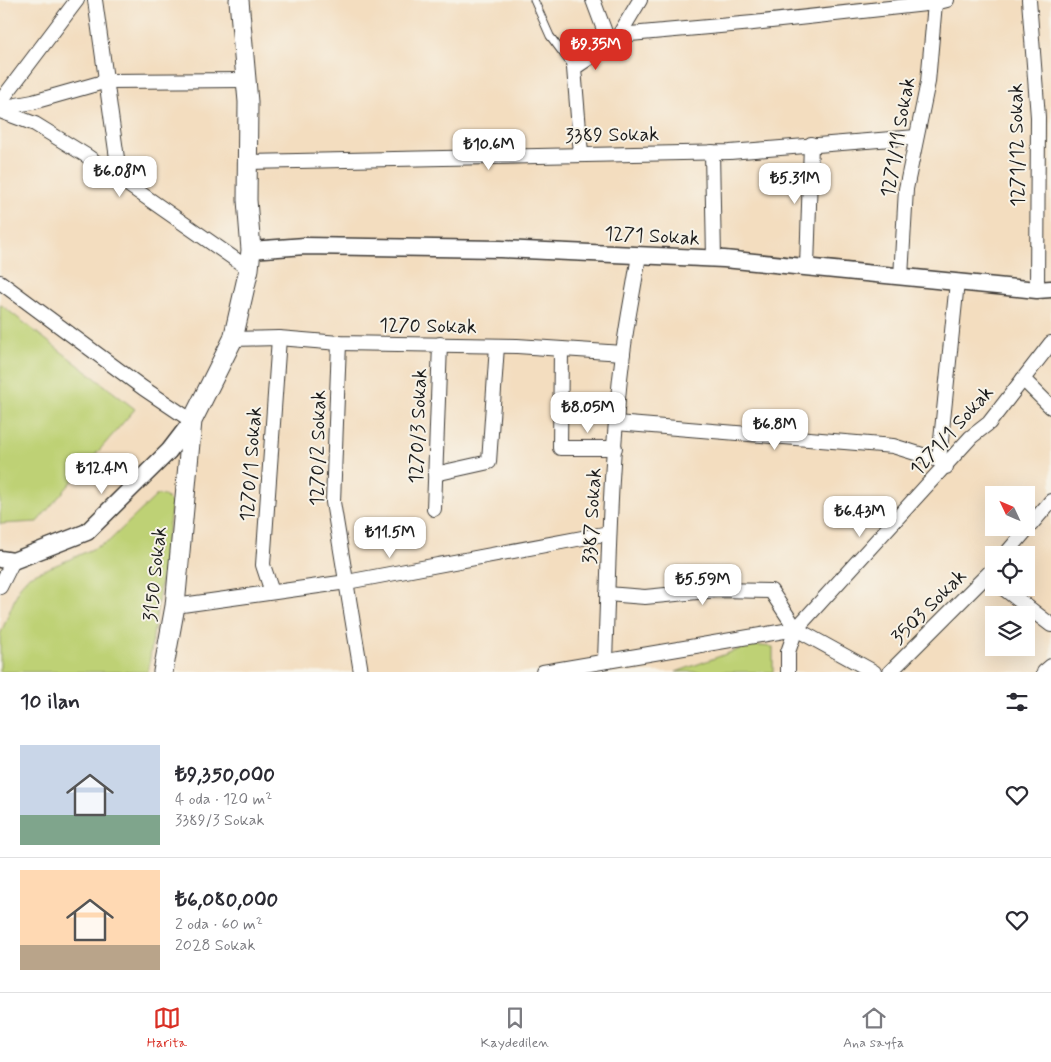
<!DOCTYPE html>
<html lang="tr">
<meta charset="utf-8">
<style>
:root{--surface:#fff;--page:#f7f7f7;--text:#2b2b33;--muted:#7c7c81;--line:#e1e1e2;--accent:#d93025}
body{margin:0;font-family:Mynerve,sans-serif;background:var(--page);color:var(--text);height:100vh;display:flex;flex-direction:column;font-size:19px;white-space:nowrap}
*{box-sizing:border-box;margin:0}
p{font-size:16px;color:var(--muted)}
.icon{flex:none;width:28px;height:28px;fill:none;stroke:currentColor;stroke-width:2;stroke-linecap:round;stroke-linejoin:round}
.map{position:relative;height:672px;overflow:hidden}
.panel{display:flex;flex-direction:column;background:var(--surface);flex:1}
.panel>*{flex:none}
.needle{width:32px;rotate:314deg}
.tools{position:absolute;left:985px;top:486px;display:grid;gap:10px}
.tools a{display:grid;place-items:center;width:50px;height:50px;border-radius:0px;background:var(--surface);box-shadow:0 5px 20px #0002;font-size:25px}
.price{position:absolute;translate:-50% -42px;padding:0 11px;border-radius:10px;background:#fff;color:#222;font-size:16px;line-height:32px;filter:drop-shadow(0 1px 2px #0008)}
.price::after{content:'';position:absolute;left:50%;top:30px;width:15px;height:11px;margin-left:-8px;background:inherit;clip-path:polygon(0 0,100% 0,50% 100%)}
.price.selected{background:var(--accent);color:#fff}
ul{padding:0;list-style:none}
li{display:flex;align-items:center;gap:15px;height:125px;padding:0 20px}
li+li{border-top:1px solid var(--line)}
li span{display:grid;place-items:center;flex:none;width:140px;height:100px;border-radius:0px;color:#555}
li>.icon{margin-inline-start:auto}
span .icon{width:60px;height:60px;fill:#fffc;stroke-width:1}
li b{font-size:21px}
h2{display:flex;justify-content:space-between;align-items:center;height:60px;padding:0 20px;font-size:21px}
.tabs{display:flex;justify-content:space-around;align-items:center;height:70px;border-top:1px solid var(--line);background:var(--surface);font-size:14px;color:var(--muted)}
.tabs a{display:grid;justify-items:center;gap:2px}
.tabs .selected{color:var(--accent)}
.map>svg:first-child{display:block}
.green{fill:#bed175;stroke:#6d7648}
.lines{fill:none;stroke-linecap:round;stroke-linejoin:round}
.service-casing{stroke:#3c3934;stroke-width:9}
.minor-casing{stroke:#3c3934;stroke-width:16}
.tertiary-casing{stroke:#3c3934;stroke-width:19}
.secondary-casing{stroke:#3c3934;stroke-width:21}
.service{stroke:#fff;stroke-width:7}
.minor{stroke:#fff;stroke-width:14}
.tertiary{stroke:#fff;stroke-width:16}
.secondary{stroke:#fff;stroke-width:19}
.labels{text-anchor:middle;stroke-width:4;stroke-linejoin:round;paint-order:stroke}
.street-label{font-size:20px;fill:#1c1c1c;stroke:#f7f3e8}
</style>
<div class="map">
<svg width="1051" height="672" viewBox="0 0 1051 672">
<rect width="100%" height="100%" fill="#f7f3e8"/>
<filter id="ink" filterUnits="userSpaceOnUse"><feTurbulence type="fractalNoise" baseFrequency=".02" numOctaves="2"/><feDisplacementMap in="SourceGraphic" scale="10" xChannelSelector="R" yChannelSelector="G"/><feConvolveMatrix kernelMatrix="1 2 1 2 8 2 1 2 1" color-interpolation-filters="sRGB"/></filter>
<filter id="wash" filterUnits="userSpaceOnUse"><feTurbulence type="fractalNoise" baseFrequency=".0096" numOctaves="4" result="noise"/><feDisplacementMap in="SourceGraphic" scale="20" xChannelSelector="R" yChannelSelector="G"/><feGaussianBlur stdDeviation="1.12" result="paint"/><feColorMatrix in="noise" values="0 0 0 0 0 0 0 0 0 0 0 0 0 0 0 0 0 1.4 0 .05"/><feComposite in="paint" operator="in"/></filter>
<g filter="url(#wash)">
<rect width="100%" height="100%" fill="#f3ddbf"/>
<g class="green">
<polygon points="0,304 135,409 37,522 0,524"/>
<polygon points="157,495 165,496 172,503 148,672 0,672 0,635 20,586 29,576 68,560 108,542"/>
<polygon points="751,645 773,647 773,672 676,672"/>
</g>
</g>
<g filter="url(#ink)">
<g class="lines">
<defs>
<polyline id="service" points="534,0 550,36 574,68"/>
<g id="minor">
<polyline points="95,0 120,180"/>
<polyline points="593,0 609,43"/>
<polyline points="1029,0 1038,117 1037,290"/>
<polyline points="619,35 753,23 935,3 947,0"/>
<polyline points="0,102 77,0"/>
<polyline points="0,108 33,102 107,81 246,80"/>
<polyline points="0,111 35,124 87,156 249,269"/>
<polyline points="712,152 714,259"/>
<polyline points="581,154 574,68 592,56 619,35 640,0"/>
<polyline points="248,162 730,152 916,137"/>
<polyline points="807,267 811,144"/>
<polyline points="901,277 906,189 928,82 935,3"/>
<polyline points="0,282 143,388 192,421"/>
<polyline points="233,339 279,338 339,343 517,346 623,353"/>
<polyline points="339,343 333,502 361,672"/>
<polyline points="561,349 560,448 615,448"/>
<polyline points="1023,379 1051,407"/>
<polyline points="616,423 893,446 945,462 946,467"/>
<polyline points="939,460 957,282"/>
<polyline points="435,474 489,462 497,346"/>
<polyline points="434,509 440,344"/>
<polyline points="1005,555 1051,501"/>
<polyline points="0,587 13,561"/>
<polyline points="1003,588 1051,625"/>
<polyline points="272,592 263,565 279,338"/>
<polyline points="607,594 645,597 718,590 771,591 796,629"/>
<polyline points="175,606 347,582 609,533"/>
<polyline points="796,629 971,437 989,423 1051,343"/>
<path d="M605 660C609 558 610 455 623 353 627 320 634 288 639 255"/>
<polyline points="543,672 796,629"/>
<polyline points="788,672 788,652 796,629 874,672"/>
<polyline points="890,672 994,568"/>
<polyline points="1044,672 1051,666"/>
</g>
<g id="tertiary">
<polyline points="251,250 305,246 500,249 724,259 1037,290 1051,289"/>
<polyline points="0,559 13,561 87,532 169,451 192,421"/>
</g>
<polyline id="secondary" points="163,672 175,606 192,421 233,339 249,269 251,250 247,200 248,102 239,0"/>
</defs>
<use href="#service" class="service-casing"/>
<use href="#minor" class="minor-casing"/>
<use href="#tertiary" class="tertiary-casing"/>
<use href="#secondary" class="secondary-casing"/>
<use href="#service" class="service"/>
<use href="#minor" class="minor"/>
<use href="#tertiary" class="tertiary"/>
<use href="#secondary" class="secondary"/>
</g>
</g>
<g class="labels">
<g class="street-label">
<text transform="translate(612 134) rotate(-1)" y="7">3389 Sokak</text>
<text transform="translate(897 137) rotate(-80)" y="7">1271/11 Sokak</text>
<text transform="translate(1016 145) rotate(-91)" y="7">1271/12 Sokak</text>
<text transform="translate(652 235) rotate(3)" y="7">1271 Sokak</text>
<text transform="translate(428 325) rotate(1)" y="7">1270 Sokak</text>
<text transform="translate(417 426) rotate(-88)" y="7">1270/3 Sokak</text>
<text transform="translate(951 430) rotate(-48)" y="7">1271/1 Sokak</text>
<text transform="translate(317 448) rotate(-89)" y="7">1270/2 Sokak</text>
<text transform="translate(250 464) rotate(-86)" y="7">1270/1 Sokak</text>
<text transform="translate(591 516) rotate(-87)" y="7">3387 Sokak</text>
<text transform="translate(154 574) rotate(-84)" y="7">3150 Sokak</text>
<text transform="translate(928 606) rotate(-45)" y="7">3503 Sokak</text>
</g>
</g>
</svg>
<div class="tools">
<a><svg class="needle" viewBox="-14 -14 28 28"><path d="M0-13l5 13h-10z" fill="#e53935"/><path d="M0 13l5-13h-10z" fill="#7c7c81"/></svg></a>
<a><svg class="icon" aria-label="locate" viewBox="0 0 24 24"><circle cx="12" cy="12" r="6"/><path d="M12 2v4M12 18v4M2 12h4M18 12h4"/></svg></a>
<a><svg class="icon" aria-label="layers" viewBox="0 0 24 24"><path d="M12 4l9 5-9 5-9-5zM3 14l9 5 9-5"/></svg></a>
</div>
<b class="price selected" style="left:596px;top:71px">₺9.35M</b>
<b class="price" style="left:489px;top:171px">₺10.6M</b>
<b class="price" style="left:120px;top:198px">₺6.08M</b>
<b class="price" style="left:795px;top:205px">₺5.31M</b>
<b class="price" style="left:588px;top:434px">₺8.05M</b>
<b class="price" style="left:775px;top:451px">₺6.8M</b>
<b class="price" style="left:102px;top:495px">₺12.4M</b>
<b class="price" style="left:860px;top:538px">₺6.43M</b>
<b class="price" style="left:390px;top:559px">₺11.5M</b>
<b class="price" style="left:703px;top:606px">₺5.59M</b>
</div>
<section class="panel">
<h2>10 ilan<svg class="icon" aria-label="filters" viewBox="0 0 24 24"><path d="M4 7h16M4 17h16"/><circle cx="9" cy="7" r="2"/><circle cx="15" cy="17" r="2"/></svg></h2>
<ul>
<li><span style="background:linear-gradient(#c9d6e8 70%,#7fa58c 0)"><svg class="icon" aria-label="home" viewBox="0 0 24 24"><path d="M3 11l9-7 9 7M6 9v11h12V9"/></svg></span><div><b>₺9,350,000</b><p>4 oda · 120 m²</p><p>3389/3 Sokak</p></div><svg class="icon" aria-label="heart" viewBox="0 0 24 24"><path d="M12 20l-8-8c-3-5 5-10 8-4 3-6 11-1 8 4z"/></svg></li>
<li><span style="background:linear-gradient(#ffd9b3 75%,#b9a48a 0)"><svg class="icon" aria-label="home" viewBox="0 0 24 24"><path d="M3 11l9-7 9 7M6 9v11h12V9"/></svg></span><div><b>₺6,080,000</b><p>2 oda · 60 m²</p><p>2028 Sokak</p></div><svg class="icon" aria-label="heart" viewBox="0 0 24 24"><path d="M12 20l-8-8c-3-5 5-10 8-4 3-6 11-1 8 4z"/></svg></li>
</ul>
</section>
<nav class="tabs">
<a class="selected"><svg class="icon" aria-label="map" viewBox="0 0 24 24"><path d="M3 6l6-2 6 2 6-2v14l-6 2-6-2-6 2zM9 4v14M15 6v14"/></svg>Harita</a>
<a><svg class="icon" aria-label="saved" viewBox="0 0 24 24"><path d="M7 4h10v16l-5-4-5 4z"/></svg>Kaydedilen</a>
<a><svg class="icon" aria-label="home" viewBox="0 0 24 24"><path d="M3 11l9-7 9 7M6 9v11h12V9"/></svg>Ana sayfa</a>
</nav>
